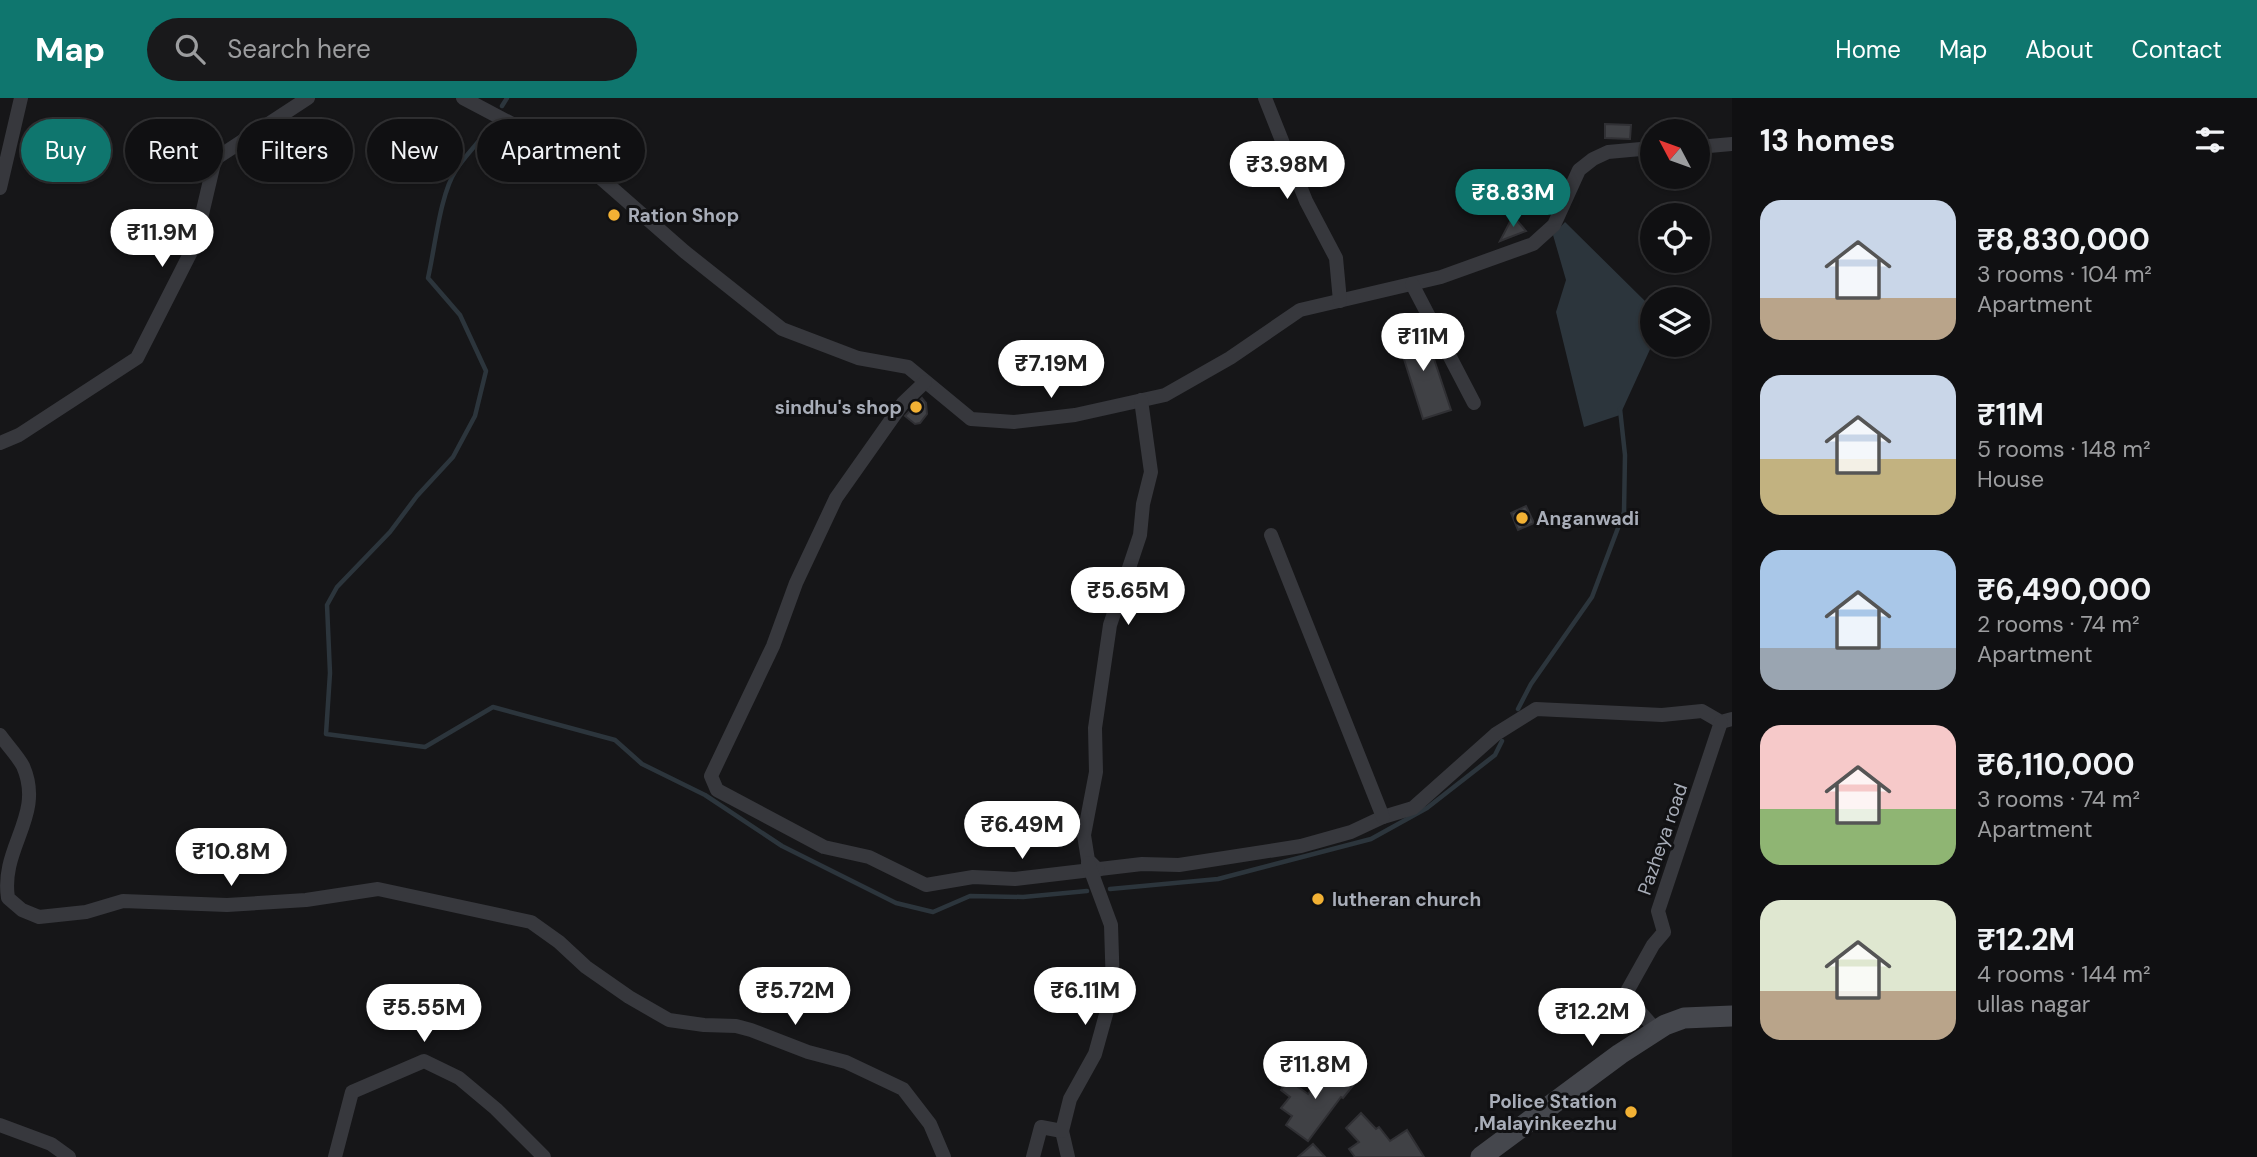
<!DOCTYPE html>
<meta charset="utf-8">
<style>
:root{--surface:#101012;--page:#19191b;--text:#f1f3f6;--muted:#9c9d9f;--line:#303032;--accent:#0f766e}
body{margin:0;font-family:"DM Sans",sans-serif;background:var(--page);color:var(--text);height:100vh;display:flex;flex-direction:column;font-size:26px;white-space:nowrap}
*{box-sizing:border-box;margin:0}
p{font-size:23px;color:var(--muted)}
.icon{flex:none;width:38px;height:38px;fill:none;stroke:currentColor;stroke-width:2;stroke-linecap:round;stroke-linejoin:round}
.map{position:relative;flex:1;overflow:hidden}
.side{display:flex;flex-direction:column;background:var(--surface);width:525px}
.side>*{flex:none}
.guide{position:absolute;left:21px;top:21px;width:665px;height:63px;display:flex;gap:14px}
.needle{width:46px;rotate:311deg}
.buttons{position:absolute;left:1640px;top:21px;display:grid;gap:14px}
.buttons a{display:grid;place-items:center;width:70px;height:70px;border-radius:50%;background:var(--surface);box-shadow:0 2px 5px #0004,0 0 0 2px var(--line);font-size:35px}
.price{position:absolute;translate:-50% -60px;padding:0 16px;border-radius:24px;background:#fff;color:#222;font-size:23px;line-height:46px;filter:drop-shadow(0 2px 4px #0008)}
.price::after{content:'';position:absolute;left:50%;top:42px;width:21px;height:16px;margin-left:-10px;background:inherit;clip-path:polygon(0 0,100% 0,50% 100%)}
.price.selected{background:var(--accent);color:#fff}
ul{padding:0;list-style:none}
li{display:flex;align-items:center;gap:21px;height:175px;padding:0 28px}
li span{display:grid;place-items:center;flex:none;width:196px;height:140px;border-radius:21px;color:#555}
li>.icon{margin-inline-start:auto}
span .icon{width:84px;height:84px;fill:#fffc;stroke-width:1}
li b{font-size:30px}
h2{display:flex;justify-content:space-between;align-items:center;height:84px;padding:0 28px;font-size:30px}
.chip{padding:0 24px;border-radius:32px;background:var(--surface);box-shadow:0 2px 5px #0004,0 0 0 2px var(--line);font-size:24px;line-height:63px}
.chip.selected{background:var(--accent);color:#fff}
header{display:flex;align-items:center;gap:42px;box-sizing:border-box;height:98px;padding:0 35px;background:var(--accent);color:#fff}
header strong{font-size:33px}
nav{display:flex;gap:38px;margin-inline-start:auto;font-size:24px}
.search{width:490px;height:63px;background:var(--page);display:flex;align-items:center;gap:18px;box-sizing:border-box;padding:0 24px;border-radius:38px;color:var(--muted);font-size:26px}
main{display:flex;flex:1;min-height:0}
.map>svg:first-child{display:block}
.water{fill:#2c353c}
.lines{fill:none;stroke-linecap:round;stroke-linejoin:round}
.stream{stroke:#2c353c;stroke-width:4.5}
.building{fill:#404145;stroke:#303034;stroke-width:2}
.street{stroke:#37383d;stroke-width:14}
.secondary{stroke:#45474d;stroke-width:21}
.poi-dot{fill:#f2b134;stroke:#111113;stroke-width:2.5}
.labels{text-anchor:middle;stroke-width:6;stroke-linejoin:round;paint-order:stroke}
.poi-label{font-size:19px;font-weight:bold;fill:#a8adb8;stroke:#111113;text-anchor:start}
.street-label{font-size:19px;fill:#a8adb8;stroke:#111113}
</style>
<header>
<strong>Map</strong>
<div class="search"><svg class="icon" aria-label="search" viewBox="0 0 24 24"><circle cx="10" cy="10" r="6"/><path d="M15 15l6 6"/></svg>Search here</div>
<nav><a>Home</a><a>Map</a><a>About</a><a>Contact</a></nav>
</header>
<main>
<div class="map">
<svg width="1732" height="1059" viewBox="0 0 1732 1059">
<rect width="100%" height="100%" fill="#161618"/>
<polygon class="water" points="1565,124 1647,205 1652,247 1620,317 1584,329 1556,214 1566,182 1553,137"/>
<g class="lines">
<g class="stream">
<polyline points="502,8 507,0"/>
<path d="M490 28C480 44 466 56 456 72 440 96 435 150 428 180L460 217 486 273 475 318 453 359 417 398 390 434 337 489 327 507 330 575 326 636 425 649 493 609 615 642 642 666 705 697 782 748 896 805 933 814 970 798 1023 799 1087 793"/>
<polyline points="1518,611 1531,586 1592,499 1624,414 1625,357 1620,311"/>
<polyline points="1110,791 1218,781 1371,741 1427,710 1495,657 1502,643"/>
</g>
</g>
<g class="building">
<polygon points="1605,26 1631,27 1630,41 1605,40"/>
<polygon points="1513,118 1526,133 1500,143"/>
<polygon points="1423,228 1451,312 1423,321 1396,236"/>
<polygon points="922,300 926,305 927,316 920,325 915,326 905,318"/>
<polygon points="1526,408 1534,425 1518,432 1511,415"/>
<polygon points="1332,965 1356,984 1343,1000 1341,999 1308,1043 1286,1027 1292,1018 1281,1010 1290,999 1281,992 1288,982 1308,996"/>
<polygon points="1361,1015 1376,1031 1379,1029 1390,1043 1407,1032 1424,1059 1355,1059 1349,1051 1359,1044 1346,1030"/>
<polygon points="1313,1046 1325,1059 1298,1059"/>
</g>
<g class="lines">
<g class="street">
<polyline points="463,0 533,37 555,40 685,154 782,231 858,260 908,269 971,321 1014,324 1075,317 1165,297 1230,260 1300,212 1441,179 1533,146 1554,127 1579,72 1593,61 1608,54 1652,50"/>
<polyline points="1265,0 1306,103 1336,160 1340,203"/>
<polyline points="1698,49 1732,46"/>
<polyline points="0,90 21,0"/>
<polyline points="1412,186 1474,305"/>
<polyline points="925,284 903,305 836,400 796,485 773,548 711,678 717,692 824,749 869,759 926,787 973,779 1015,781 1142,766 1179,767 1301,748 1351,734 1383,719 1413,710 1496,636 1536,611 1662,617 1702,613 1721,624 1732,621"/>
<polyline points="0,345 19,337 137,260 195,146 215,61 308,0"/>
<polyline points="1271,437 1383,719"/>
<path d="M0 637C7 647 17 657 23 668 45 718 0 749 8 800L22 812 39 819 86 814 123 803 227 807 306 802 378 791 531 824 559 844 586 869 629 899 669 922 704 927 736 928 751 932 808 954 846 964 903 991 930 1026 944 1059"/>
<polyline points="1098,772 1088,762 1084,737 1096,674 1095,630 1110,527 1140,437 1143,406 1151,374 1141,302"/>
<polyline points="1656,932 1625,897 1653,847 1664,834 1658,813 1721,624"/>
<polyline points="0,1027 51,1046 69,1059"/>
<polyline points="1062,1033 1068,1059"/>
<polyline points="335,1059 352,994 424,963 459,980 496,1011 544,1059"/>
<polyline points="1033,1059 1041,1029 1062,1033 1070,1001 1095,956 1113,891 1111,827 1088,765"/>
</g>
<polyline class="secondary" points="1481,1059 1620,956 1665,927 1684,920 1732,918"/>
</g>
<g class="poi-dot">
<circle cx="614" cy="117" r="7"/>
<circle cx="916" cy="309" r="7"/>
<circle cx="1522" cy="420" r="7"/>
<circle cx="1318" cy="801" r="7"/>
<circle cx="1631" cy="1014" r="7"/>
</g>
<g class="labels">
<g class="poi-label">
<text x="628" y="124">Ration Shop</text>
<text x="902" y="316" text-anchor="end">sindhu's shop</text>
<text x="1536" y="427">Anganwadi</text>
<text x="1332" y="808">lutheran church</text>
<text x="1617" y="1010" text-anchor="end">Police Station<tspan x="1617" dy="22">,Malayinkeezhu</tspan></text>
</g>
<g class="street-label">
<text transform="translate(1662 741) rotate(-71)" y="7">Pazheya road</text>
</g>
</g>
</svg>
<div class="buttons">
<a><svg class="needle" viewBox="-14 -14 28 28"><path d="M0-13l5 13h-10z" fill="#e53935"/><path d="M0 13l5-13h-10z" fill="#9c9d9f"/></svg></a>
<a><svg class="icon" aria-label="locate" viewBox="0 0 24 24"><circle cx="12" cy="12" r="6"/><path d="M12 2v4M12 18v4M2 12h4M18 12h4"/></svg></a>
<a><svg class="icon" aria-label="layers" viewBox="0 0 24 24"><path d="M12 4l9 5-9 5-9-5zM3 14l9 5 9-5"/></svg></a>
</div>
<b class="price" style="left:1287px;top:103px">₹3.98M</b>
<b class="price selected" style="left:1513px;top:131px">₹8.83M</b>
<b class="price" style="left:162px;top:171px">₹11.9M</b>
<b class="price" style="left:1423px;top:275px">₹11M</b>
<b class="price" style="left:1051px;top:302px">₹7.19M</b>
<b class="price" style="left:1128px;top:529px">₹5.65M</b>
<b class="price" style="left:1022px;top:763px">₹6.49M</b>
<b class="price" style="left:231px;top:790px">₹10.8M</b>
<b class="price" style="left:795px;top:929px">₹5.72M</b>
<b class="price" style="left:1085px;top:929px">₹6.11M</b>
<b class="price" style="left:424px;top:946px">₹5.55M</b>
<b class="price" style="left:1592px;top:950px">₹12.2M</b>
<b class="price" style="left:1315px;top:1003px">₹11.8M</b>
<div class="guide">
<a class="chip selected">Buy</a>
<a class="chip">Rent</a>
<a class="chip">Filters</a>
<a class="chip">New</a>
<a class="chip">Apartment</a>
</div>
</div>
<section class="side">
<h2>13 homes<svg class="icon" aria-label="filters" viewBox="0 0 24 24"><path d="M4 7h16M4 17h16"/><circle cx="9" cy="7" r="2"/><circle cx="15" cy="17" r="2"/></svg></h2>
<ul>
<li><span style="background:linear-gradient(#c9d6e8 70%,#b9a48a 0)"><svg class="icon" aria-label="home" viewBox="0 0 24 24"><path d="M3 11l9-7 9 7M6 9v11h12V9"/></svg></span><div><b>₹8,830,000</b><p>3 rooms · 104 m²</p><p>Apartment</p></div></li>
<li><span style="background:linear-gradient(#c9d6e8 60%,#c2b280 0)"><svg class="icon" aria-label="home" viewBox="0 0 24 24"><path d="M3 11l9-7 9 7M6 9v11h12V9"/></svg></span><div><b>₹11M</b><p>5 rooms · 148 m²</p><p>House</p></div></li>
<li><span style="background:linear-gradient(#a9c7e8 70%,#9aa5b1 0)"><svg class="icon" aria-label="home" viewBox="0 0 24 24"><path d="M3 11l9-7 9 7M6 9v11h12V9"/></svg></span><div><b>₹6,490,000</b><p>2 rooms · 74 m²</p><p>Apartment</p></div></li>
<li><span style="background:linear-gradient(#f6c9c9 60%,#8fb573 0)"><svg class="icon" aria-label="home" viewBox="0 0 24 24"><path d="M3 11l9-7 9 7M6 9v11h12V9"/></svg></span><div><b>₹6,110,000</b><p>3 rooms · 74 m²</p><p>Apartment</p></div></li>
<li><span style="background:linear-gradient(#dfe7d0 65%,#b9a48a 0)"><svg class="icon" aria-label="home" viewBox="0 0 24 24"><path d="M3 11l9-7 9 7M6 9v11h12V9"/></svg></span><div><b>₹12.2M</b><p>4 rooms · 144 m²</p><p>ullas nagar</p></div></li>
</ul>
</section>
</main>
